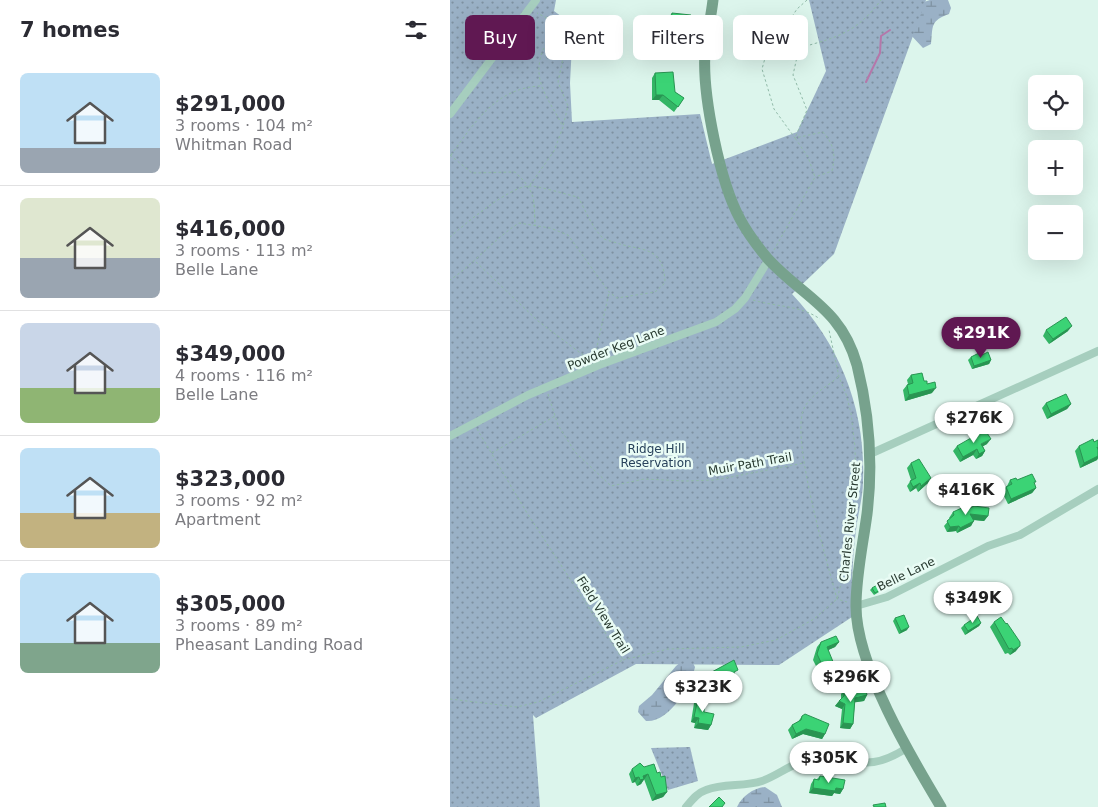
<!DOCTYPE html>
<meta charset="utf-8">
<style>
:root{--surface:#fff;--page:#f2f2f3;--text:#2b2b33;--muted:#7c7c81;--line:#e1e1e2;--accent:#601852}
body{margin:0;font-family:"DejaVu Sans",sans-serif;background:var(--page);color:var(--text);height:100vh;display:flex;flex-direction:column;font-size:19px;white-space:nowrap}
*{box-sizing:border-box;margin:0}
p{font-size:16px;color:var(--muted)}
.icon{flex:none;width:28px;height:28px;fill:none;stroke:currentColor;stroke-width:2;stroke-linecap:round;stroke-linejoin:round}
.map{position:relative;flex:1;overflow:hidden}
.details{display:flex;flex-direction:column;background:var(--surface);width:450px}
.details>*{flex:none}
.guide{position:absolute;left:15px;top:15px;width:475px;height:45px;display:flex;gap:10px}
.tools{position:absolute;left:578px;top:75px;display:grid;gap:10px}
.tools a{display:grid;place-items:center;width:55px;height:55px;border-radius:8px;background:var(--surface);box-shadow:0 5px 20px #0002;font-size:25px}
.price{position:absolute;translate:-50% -42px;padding:0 11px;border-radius:18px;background:#fff;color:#222;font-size:16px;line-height:32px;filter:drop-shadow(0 1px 2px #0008)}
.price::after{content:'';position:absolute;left:50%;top:30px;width:15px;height:11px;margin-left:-8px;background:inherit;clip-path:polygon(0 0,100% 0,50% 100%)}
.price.on{background:var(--accent);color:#fff}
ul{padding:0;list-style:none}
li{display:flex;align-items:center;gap:15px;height:125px;padding:0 20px}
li+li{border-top:1px solid var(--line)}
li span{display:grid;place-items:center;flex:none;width:140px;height:100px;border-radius:8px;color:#555}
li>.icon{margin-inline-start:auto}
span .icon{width:60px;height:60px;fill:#fffc;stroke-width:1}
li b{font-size:21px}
h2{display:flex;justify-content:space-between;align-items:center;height:60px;padding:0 20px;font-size:21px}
.pill{padding:0 18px;border-radius:8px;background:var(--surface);box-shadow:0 5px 20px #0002;font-size:18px;line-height:45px}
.pill.on{background:var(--accent);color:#fff}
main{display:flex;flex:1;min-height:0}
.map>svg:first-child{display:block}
.wetland{fill:url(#wetland-marsh)}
.park{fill:url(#park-dots)}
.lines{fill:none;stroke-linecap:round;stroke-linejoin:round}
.stream{stroke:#b577aa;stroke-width:2}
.path{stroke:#90baa8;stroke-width:1;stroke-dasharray:2.5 2.5;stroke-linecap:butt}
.street{stroke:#a6cebe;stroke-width:8}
.secondary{stroke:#77a28d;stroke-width:11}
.wall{fill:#33b565}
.shaded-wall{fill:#299452}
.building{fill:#3bd375;stroke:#299452}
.labels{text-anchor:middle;stroke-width:5;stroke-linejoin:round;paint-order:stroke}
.street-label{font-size:12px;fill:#283a30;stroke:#e9fcf5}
.park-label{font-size:12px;fill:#28425b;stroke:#e9fcf5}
</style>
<main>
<section class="details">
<h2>7 homes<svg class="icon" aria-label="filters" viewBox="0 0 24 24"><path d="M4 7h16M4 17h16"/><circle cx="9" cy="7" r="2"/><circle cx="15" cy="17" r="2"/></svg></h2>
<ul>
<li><span style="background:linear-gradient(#bfe0f5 75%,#9aa5b1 0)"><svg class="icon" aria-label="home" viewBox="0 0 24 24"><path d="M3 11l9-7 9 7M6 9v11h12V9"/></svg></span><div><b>$291,000</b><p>3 rooms · 104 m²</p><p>Whitman Road</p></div></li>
<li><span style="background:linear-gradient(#dfe7d0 60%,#9aa5b1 0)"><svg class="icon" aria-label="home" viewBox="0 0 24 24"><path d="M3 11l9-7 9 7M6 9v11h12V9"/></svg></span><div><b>$416,000</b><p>3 rooms · 113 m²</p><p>Belle Lane</p></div></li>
<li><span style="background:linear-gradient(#c9d6e8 65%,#8fb573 0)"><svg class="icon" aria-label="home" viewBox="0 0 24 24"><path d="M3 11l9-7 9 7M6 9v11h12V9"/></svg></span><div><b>$349,000</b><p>4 rooms · 116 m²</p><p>Belle Lane</p></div></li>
<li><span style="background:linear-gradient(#bfe0f5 65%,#c2b280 0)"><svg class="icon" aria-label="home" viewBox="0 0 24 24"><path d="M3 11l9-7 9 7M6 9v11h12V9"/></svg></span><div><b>$323,000</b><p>3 rooms · 92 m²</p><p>Apartment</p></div></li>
<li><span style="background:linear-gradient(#bfe0f5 70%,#7fa58c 0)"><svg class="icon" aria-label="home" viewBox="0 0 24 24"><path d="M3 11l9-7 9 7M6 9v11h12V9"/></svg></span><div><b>$305,000</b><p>3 rooms · 89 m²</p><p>Pheasant Landing Road</p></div></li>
</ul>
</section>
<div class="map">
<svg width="648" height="807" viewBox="0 0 648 807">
<defs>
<pattern id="wetland-marsh" width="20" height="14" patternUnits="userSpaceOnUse" patternTransform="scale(1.25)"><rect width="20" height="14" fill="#9ab1c6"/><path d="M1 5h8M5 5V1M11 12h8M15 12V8" fill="none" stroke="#7e91a1"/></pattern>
<pattern id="park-dots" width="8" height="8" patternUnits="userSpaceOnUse" patternTransform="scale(1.25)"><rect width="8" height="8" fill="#9ab1c6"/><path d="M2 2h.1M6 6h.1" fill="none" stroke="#7e91a1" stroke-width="1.8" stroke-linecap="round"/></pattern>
</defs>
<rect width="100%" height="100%" fill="#dcf5ec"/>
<g class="wetland">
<path d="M480 0H498L501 8 499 14C480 21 483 26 481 44L473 48 459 33 474 2Z"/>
<path d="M232 661 243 663 245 667C241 686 219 723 196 721L188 712 189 706 202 695 226 666Z"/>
<path d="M315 787 327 795 332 807H287C292 796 304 788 315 787Z"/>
</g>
<g class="park">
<path d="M0 0H106L104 11 123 25 120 83 122 122 250 114 262 164 347 132 376 71 359 0H476L384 254 342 294C390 345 416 410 413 481 413 497 408 513 406 530 402 559 402 588 402 617L329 665 186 664 86 718 83 715 90 807H0Z"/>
<polygon points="240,747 248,781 218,790 201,748"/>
</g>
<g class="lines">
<polyline class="stream" points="416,82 430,53 431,36 440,30"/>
<g class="path">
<path d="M357 0 347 9 335 27 325 36 317 51 312 69 324 109 345 138 373 132C384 145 386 154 382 171L365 177"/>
<polyline points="106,22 120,26 108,82 118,106 113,126"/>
<path d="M0 155 22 173 65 172C86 192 84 198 85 226L84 202"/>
<path d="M1 155C24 123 46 88 90 86"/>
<path d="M80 185 104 151 113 127C101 101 80 82 93 50 98 39 104 34 105 22L87 13"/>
<path d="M0 237C16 223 58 188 78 186 87 185 117 195 128 197 135 209 142 228 153 238 155 240 160 241 164 242 191 252 214 244 215 283L205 292 167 298 159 292 118 235 100 228 69 223C44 239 25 263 0 280"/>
<path d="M324 250 365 177 358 157 345 138 357 110 343 75 349 48C388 37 406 33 431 0"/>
<polyline points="26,262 88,321 137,358"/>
<path d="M303 300C326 307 350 305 370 319"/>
<polyline points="145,355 159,293"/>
<path d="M388 377C377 387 358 396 353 411 342 443 377 562 387 599L397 602"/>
<polyline points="98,394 108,425 125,452 161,486 194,479 235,481 265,480 354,463"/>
<polyline points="42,453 105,416"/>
<polyline points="173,660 218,649 291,647 326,640 364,619 387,599 397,562 406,496 405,447 401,413 396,394 389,377 379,330"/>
<polyline points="0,699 67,707 88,702 173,660 77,513 27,429"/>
</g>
<g class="street">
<polyline points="0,114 86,0"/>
<polyline points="0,436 78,395 149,365 266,322 285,309 295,298 319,259"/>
<polyline points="420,454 648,351"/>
<polyline points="406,606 437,597 538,546 570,535 648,489"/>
<path d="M236 807C242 800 247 793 256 790 274 783 294 787 312 781 329 775 343 762 361 759 404 754 413 776 457 748"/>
</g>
<path class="secondary" d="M263 0C261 17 257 35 255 52 252 95 270 182 290 219 298 234 308 247 318 259 354 298 391 308 407 365 419 413 423 465 417 514 413 544 406 575 406 606 406 665 461 757 491 807"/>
</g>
<g class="wall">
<polygon points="222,13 238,26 219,26 219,17"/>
<polygon points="205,73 225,92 234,98 224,112 209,100 202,100 202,78"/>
<polygon points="596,330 618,331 599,344 593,336"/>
<polygon points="530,356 541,360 539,364 522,369 518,360 521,357"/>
<polygon points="461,375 477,384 482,393 455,401 453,390 457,385 458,384 457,380"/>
<polygon points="596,403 621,404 617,409 597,419 592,408"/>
<polygon points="648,440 648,458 647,460 630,468 625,451 629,446 644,442"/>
<polygon points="537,444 533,446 535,451 532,456 526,459 523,455 510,462 503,451 507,446"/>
<polygon points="461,463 478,483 468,492 466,488 460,492 457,486 461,480 457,468"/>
<polygon points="560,480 567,480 584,484 586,488 582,493 558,504 552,492 556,487 557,486"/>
<polygon points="518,509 538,516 534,521 523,520 521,526 507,533 506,531 497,532 494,526 500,519 499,518 503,512"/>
<polygon points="422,588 430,590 429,592 424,595 420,590"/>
<polygon points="445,618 457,630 449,634 443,621"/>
<polygon points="544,622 566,651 560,655 558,653 555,654 540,627"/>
<polygon points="531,623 529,626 515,635 511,628 514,625"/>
<polygon points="371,642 389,642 385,647 378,650 383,675 372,678 363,660 367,647"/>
<polygon points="260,673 285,675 285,688 277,692 273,682 264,686 262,683 258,684 256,678"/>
<polygon points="395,689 417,695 414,701 405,702 403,724 400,729 390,728 392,709 385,706 391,699 391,694"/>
<polygon points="248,698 254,712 261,725 258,730 244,728 245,723 241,722 244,703"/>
<polygon points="352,716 375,734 372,739 353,734 342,739 338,730 342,725 348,722"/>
<polygon points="194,767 207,773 217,792 213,797 202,801 194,779 191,784 187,786 185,782 182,783 179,774 182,769"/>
<polygon points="370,776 393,789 390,794 384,793 382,796 359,793 361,784 364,779 367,779"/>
</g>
<g class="shaded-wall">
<polygon points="221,22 240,22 238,26 219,26"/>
<polygon points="206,95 213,95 209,100 202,100"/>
<polygon points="622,326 618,331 599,344 603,339"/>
<polygon points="541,360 539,364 522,369 524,366"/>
<polygon points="486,388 482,393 455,401 459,395"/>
<polygon points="621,404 617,409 597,419 601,414"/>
<polygon points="541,439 537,444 528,449 531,444"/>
<polygon points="527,449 523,455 510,462 513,457"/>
<polygon points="535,451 532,456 526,459 529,454"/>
<polygon points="648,456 648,458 647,460 630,468 634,463"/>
<polygon points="481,478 478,483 468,492 471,486"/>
<polygon points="470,483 466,488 460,492 463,487"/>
<polygon points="586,488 582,493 558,504 561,499"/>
<polygon points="520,514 538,516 534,521 517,519"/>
<polygon points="524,521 521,526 507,533 510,528"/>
<polygon points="509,526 506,531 497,532 500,527"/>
<polygon points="531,623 529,626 515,635 518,631"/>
<polygon points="459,627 457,630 449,634 451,631"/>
<polygon points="389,642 385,647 374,652 377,647"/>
<polygon points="570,646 566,651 560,655 563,650"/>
<polygon points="386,669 383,675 372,678 376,673"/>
<polygon points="277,677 273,682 264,686 268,681"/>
<polygon points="266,678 262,683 258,684 262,679"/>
<polygon points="288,683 285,688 277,692 281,686"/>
<polygon points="417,695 414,701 401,703 405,698"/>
<polygon points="389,701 395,704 392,709 385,706"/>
<polygon points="244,717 249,718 245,723 241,722"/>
<polygon points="248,723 261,725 258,730 244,728"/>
<polygon points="393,723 403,724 400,729 390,728"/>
<polygon points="356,729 375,734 372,739 353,734 342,739 346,734"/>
<polygon points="198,774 191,784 187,786 193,776"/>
<polygon points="189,777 185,782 182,783 185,778"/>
<polygon points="363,788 386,788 393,789 390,794 384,793 382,796 359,793"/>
<polygon points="217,792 213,797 202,801 206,795"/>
</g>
<g class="building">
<polygon points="222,13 241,15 240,22 221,22"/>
<polygon points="223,72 225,92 234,98 228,107 213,95 206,95 205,73"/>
<polygon points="616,317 622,326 603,339 596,330"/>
<polygon points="538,352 541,360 524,366 521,357 529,353 530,356"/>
<polygon points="472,373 474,381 477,381 477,384 485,382 486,388 459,395 457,385 463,383 461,375"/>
<polygon points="616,394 621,404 601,414 596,403"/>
<polygon points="535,430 541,439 531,444 535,451 529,454 527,449 513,457 507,446"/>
<polygon points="643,439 644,442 648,440 648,448 647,447 648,450 648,456 634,463 629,446"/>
<polygon points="469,459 481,478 471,486 470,483 463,487 460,481 466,478 461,463"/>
<polygon points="582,474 586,482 584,482 586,488 561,499 556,487 562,484 560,480 566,478 567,480"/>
<polygon points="516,506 518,509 524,506 539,508 538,516 520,514 524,521 510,528 509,526 500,527 497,521 504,515 503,512"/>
<polygon points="427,585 430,590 425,593 422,588"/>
<polygon points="454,615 459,627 451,631 445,618"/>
<polygon points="527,616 531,623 518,631 514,625"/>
<polygon points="551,617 556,624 557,623 570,642 570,646 563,650 562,648 559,649 544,622"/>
<polygon points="386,636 389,642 377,647 386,669 376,673 367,654 371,642"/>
<polygon points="284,660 288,670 284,672 288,683 281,686 277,677 268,681 266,678 262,679 260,673"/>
<polygon points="415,686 417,695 405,698 403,724 393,723 395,704 389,701 394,696 395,689 406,690"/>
<polygon points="248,698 255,699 254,712 264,714 261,725 248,723 249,718 244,717"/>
<polygon points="355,714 379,724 375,734 356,729 346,734 342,725 351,720 352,716"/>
<polygon points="190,763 194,767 204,764 207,773 210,772 211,777 215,776 217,792 206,795 198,774 193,776 194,779 190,780 189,777 185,778 182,769"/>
<polygon points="370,776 395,780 393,789 386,788 385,791 363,788 364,779 369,780"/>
<polygon points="269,797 275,803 272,807 259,807"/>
<polygon points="435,803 436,807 424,807 423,805"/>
</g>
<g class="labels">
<g class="street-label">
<text transform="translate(166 348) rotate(-21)" y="4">Powder Keg Lane</text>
<text transform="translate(300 464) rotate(-10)" y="4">Muir Path Trail</text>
<text transform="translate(400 522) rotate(-84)" y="4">Charles River Street</text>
<text transform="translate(456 574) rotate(-26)" y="4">Belle Lane</text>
<text transform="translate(153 615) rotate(58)" y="4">Field View Trail</text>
</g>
<g class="park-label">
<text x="206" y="453">Ridge Hill<tspan x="206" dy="14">Reservation</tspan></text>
</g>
</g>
</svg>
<div class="tools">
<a><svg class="icon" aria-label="locate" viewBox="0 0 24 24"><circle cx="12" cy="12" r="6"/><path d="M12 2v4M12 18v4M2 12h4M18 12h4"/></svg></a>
<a>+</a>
<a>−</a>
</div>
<b class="price on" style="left:531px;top:359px">$291K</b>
<b class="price" style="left:524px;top:444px">$276K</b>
<b class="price" style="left:516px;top:516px">$416K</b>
<b class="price" style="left:523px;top:624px">$349K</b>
<b class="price" style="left:401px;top:703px">$296K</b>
<b class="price" style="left:253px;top:713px">$323K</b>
<b class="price" style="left:379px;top:784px">$305K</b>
<div class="guide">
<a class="pill on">Buy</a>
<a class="pill">Rent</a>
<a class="pill">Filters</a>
<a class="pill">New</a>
</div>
</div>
</main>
